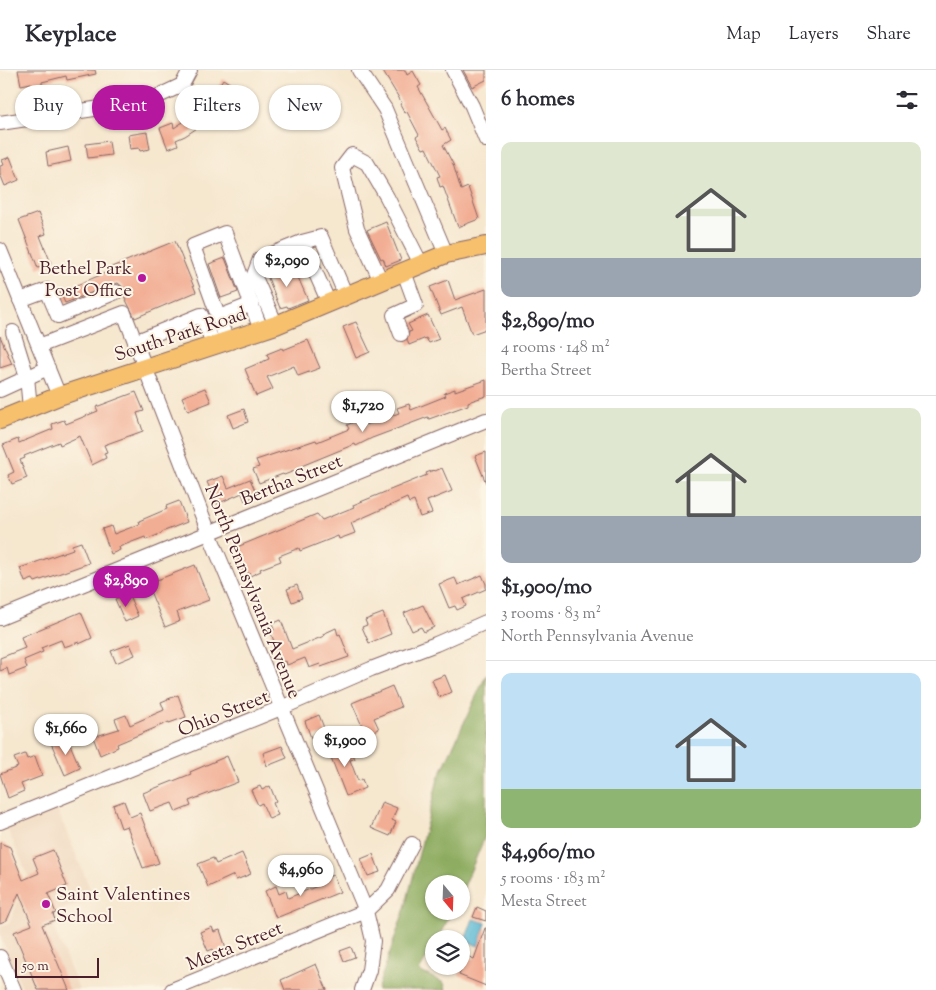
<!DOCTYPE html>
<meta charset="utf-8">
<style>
:root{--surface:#fff;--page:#f7f7f7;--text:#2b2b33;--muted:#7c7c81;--line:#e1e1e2;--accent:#b5179e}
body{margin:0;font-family:"Sorts Mill Goudy",serif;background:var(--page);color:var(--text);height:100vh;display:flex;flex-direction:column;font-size:19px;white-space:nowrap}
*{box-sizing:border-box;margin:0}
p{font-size:16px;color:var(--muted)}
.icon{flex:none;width:28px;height:28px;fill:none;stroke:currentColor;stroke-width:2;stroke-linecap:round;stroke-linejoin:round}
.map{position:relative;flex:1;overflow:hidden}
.sheet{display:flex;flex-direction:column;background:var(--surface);width:450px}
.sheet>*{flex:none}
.hud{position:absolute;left:15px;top:15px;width:395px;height:45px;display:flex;gap:10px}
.needle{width:32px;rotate:161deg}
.buttons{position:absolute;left:425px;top:805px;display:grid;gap:10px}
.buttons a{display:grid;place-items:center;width:45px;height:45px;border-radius:50%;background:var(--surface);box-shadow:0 1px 4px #0004;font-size:25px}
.scale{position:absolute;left:15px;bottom:12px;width:84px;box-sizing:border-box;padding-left:5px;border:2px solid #4a1f2b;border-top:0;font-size:14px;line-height:18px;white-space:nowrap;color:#4a1f2b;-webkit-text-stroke:4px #fcf5e5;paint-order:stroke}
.price{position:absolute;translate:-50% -42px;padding:0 11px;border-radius:18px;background:#fff;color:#222;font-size:16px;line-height:32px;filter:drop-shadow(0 1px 2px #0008)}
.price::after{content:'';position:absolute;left:50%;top:30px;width:15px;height:11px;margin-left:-8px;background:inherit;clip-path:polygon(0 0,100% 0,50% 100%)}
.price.active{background:var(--accent);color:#fff}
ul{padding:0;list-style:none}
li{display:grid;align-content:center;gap:10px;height:265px;padding:0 15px}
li+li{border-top:1px solid var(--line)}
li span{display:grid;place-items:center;height:155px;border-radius:10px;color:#555}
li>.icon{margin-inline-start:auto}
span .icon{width:90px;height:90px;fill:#fffc;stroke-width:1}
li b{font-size:21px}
h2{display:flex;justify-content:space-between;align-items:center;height:60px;padding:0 15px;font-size:21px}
.tag{padding:0 18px;border-radius:22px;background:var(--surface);box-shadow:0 1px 4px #0004;font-size:18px;line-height:45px}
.tag.active{background:var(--accent);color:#fff}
header{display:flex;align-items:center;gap:30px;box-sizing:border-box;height:70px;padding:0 25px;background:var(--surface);border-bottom:1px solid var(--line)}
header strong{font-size:24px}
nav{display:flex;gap:28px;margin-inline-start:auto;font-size:18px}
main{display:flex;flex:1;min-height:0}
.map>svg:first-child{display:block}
.built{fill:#f0d6bc}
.forest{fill:#8cab5f;stroke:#6b6545}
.water{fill:#55b7d4;stroke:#506b80}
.building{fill:#f2ae94}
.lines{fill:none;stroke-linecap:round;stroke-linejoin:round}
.minor-casing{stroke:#866564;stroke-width:16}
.major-casing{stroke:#866564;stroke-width:20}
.minor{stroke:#fff;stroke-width:14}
.major{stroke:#f7c06c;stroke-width:18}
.poi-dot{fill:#b5179e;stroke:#fcf5e5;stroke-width:2}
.labels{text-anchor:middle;stroke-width:4;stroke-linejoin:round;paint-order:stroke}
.poi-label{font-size:19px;fill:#4a1f2b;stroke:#fcf5e5;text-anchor:end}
.street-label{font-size:19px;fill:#4a1f2b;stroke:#fcf5e5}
</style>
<header>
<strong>Keyplace</strong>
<nav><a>Map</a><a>Layers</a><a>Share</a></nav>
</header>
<main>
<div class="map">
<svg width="486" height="920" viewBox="0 0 486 920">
<rect width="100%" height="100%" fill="#fcf5e5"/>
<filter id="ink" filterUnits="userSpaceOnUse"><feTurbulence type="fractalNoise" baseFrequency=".02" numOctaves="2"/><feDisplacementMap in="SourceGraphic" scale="10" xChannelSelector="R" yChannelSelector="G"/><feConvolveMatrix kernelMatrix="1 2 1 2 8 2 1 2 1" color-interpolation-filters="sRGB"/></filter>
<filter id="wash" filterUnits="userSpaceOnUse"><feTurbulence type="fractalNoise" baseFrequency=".0096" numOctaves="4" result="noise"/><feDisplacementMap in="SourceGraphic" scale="20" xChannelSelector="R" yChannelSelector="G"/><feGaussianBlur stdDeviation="1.12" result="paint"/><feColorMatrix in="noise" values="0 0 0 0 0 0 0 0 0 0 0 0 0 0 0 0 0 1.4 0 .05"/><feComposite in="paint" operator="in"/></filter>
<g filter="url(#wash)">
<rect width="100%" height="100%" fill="#f6e7cf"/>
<polygon class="built" points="57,739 94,828 58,841 54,859 79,920 23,920 0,865 0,857 9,854 28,806 7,758"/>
<polygon class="forest" points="486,605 486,764 461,824 461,814 434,814 434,841 453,841 437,869 434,869 434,875 419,901 444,913 446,920 377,920 405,838 438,709"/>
<polygon class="water" points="473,849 486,853 478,876 465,870"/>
<g id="blocks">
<g class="building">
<polygon points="18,0 95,0 96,4 67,10 66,6 42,12 42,15 31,17 31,13 21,15"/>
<polygon points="382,0 405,0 407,5 413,1 421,15 418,17 442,60 445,58 451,70 443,75 453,94 461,120 468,117 479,149 458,157 443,116 440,117 437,107 440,106 426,78 423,79 416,67 419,65 407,42 405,43 400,34 402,33"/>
<polygon points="463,0 486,0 486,10 472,17"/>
<polygon points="223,9 234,16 224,31 213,25"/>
<polygon points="200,34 211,49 185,66 176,70 178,75 168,79 160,58 173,53 174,58 195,44 192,40"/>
<polygon points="147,62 150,79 140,81 139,78 130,79 128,65"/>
<polygon points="109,71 111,85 88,88 86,74"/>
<polygon points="68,77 71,91 48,96 46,82"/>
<polygon points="10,87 19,110 5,116 0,104 0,96 4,95 2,90"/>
<polygon points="38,143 46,164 40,166 51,193 38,198 19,150"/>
<polygon points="386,152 401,190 386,196 383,188 381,189 367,160"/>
<polygon points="175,171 196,222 135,248 124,226 124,218 118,213 113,214 65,233 60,222 110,201 109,198"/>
<polygon points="225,188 238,222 221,228 209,194"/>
<polygon points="293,196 308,230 288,238 287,236 280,238 266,203 276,200 277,202"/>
<polygon points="448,210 455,230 486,219 486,259 472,264 462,237 441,245 430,217"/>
<polygon points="428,245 439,269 429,273 426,268 409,275 407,270 409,262 412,261 408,254"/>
<polygon points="356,252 370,282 356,288 343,257"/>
<polygon points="0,266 12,294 0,298"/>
<polygon points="308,270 320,298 298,306 294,296 267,307 273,319 256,326 245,299 269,289 267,284 282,278 283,280"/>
<polygon points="486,310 486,326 468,332 468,335 429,349 428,347 372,368 356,376 355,374 299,397 300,399 284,405 283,404 259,413 253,399 259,397 256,390 316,370 317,372 349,359 347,355 363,348 366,355 399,343 397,338 409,334 411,340 446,326 444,323 455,319 455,321"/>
<polygon points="205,318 211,332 188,341 182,327"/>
<polygon points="136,322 144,341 137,343 143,361 104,375 107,382 104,383 106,388 92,395 80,366 60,375 59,372 24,386 25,388 20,390 27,408 12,414 8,405 14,402 3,375 18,369 19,373 53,359 52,354 64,350 66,354 98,341 96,337"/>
<polygon points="244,339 248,352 233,358 228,345"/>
<polygon points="486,382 486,413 475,386"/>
<polygon points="442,398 452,421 427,431 432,443 420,447 414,431 409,433 407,428 351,453 355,463 339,469 338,466 300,481 299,478 279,486 281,491 260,499 261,501 250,506 249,503 245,504 236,482 239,481 237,477 317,444 322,450 354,437 353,435 427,405 426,403 434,400 435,401"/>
<polygon points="223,406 228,418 250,409 257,425 245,431 242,423 217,434 207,412"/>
<polygon points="179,431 187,452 162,462 162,463 146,470 145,467 119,477 120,480 111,484 102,459 111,456 114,464 140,454 139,451 167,439 166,436"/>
<polygon points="81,472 89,493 35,512 33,509 25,512 20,498 73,479 72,475"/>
<polygon points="195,495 209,530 177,542 180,551 165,557 147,514"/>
<polygon points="482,505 486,514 486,519 463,529 466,536 457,540 455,536 449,538 439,514 455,508 458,515"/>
<polygon points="297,515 302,528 292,532 287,519"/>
<polygon points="128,523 138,546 125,552 115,529"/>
<polygon points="423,535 434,557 424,562 421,557 412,561 404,543"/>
<polygon points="81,542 92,568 79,574 79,572 64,577 61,570 41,578 43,582 24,590 27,598 9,605 7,598 0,601 0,588 25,578 21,567"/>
<polygon points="383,543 391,564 369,573 362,557 367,555 365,550"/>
<polygon points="281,550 292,579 324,566 323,564 336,558 338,565 340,564 349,587 321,597 320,594 309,598 305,588 287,595 286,591 282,592 270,561 274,560 272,554"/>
<polygon points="130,574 135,585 116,593 111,581"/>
<polygon points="445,605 452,622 439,627 432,610"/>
<polygon points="392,616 401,637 374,648 379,659 366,665 352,633"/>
<polygon points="178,625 186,647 169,653 169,652 117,674 118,677 100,685 93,667 119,659 115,649 126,645 130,655 164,640 161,632"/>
<polygon points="319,645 326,663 311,668 305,651"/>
<polygon points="67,667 80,698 65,705 51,673"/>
<polygon points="342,671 345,681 351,679 355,689 350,690 358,711 362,709 365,718 346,726 327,677"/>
<polygon points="282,676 287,688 267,696 263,683"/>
<polygon points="25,684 27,689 35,686 42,706 21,714 24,721 8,728 0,704 18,697 14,688"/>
<polygon points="227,686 238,712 189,731 191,736 176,742 172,733 150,741 143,723 191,704 190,702"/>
<polygon points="260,716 262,720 270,716 276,731 273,733 278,745 269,749 262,733 258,735 251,720"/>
<polygon points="124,731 130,747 140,743 159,793 143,798 127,756 121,758 113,735"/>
<polygon points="382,732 397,738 392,750 396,752 390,766 371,758"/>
<polygon points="0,773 10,777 23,810 39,803 33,788 53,780 67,816 48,824 56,843 53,844 55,850 42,855 69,920 38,920 14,862 32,855 19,823 7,850 0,853"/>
<polygon points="242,783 251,804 236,810 234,805 208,817 198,794 213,788 216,794"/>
<polygon points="373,784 380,802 368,806 361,789"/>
<polygon points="333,805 340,822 276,848 265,821 276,816 279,824 286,821 288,828 320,815 318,811"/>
<polygon points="477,837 486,841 486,851 473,847"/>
<polygon points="212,857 214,862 220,860 226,878 214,882 213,879 208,881 200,862"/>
<polygon points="485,858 486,858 486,916 459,905 467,886 474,889"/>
<polygon points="351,877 355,887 344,891 340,881"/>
<polygon points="316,894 327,920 285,920 281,910"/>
</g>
</g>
</g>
<g filter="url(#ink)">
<use href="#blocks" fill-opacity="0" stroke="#866564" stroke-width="1"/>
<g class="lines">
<defs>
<g id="minor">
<polyline points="359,0 385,39 446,184"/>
<polyline points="453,0 472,36 486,70"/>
<polyline points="0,53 148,31 182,15 190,0"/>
<polyline points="302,172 329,233"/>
<polyline points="0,180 59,326"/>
<polyline points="381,211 357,159 342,98 352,85 367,93 387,127 421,194"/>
<polyline points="20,230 47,220 58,246 116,222"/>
<polyline points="219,247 252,234"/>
<polyline points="276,255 254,205 260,189 302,172 321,167 346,226"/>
<polyline points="13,262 27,307 30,338"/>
<polyline points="401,264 394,245 416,235 404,202"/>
<polyline points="227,271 193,176 225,163 261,260"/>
<polyline points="135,272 201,245 214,275"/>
<polyline points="39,276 124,243 209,463 366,841 172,920"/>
<polyline points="0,320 48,298"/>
<polyline points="0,548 486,350"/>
<polyline points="0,752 281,638 371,599 436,574 486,552"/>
<polyline points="0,887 14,920"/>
<polyline points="362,920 369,900 373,871 366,841 388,820 412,774"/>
</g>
<polyline id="major" points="0,350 59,326 276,255 446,184 486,176"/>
</defs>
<use href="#minor" class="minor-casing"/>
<use href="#major" class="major-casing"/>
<use href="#minor" class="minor"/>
<use href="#major" class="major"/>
</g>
</g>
<g class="poi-dot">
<circle cx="142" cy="208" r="5"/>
<circle cx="46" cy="834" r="5"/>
</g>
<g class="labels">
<g class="poi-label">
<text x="132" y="204">Bethel Park<tspan x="132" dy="22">Post Office</tspan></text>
<text x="56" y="830" text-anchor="start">Saint Valentines<tspan x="56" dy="22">School</tspan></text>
</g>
<g class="street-label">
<text transform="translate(180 263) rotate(-18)" y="7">South Park Road</text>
<text transform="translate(291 409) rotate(-22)" y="7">Bertha Street</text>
<text transform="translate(254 521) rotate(68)" y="7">North Pennsylvania Avenue</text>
<text transform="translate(223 642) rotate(-22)" y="7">Ohio Street</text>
<text transform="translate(234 875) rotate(-22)" y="7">Mesta Street</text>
</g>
</g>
</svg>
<div class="buttons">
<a><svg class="needle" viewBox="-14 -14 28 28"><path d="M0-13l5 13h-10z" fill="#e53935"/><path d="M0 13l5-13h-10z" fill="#7c7c81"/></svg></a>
<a><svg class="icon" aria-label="layers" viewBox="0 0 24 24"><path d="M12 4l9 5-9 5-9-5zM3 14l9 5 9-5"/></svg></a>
</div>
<div class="scale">50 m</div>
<b class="price" style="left:287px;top:218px">$2,090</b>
<b class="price" style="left:363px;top:363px">$1,720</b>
<b class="price active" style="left:126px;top:538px">$2,890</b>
<b class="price" style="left:66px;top:686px">$1,660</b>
<b class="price" style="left:345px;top:698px">$1,900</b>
<b class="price" style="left:301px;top:827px">$4,960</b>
<div class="hud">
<a class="tag">Buy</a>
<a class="tag active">Rent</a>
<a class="tag">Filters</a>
<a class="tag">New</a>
</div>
</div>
<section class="sheet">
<h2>6 homes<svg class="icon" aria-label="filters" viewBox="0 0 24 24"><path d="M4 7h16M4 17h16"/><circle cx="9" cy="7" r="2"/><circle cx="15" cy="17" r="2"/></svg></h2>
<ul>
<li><span style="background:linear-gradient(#dfe7d0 75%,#9aa5b1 0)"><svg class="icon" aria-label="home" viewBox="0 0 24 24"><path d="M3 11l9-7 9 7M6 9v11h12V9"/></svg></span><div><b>$2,890/mo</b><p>4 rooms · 148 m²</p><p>Bertha Street</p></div></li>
<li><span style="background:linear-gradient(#dfe7d0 70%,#9aa5b1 0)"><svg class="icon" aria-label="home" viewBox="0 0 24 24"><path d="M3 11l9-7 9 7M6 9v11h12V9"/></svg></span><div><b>$1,900/mo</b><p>3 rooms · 83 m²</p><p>North Pennsylvania Avenue</p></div></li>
<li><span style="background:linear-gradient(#bfe0f5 75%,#8fb573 0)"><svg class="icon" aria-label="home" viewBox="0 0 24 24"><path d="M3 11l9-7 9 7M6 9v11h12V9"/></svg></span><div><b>$4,960/mo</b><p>5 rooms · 183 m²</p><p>Mesta Street</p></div></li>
</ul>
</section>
</main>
